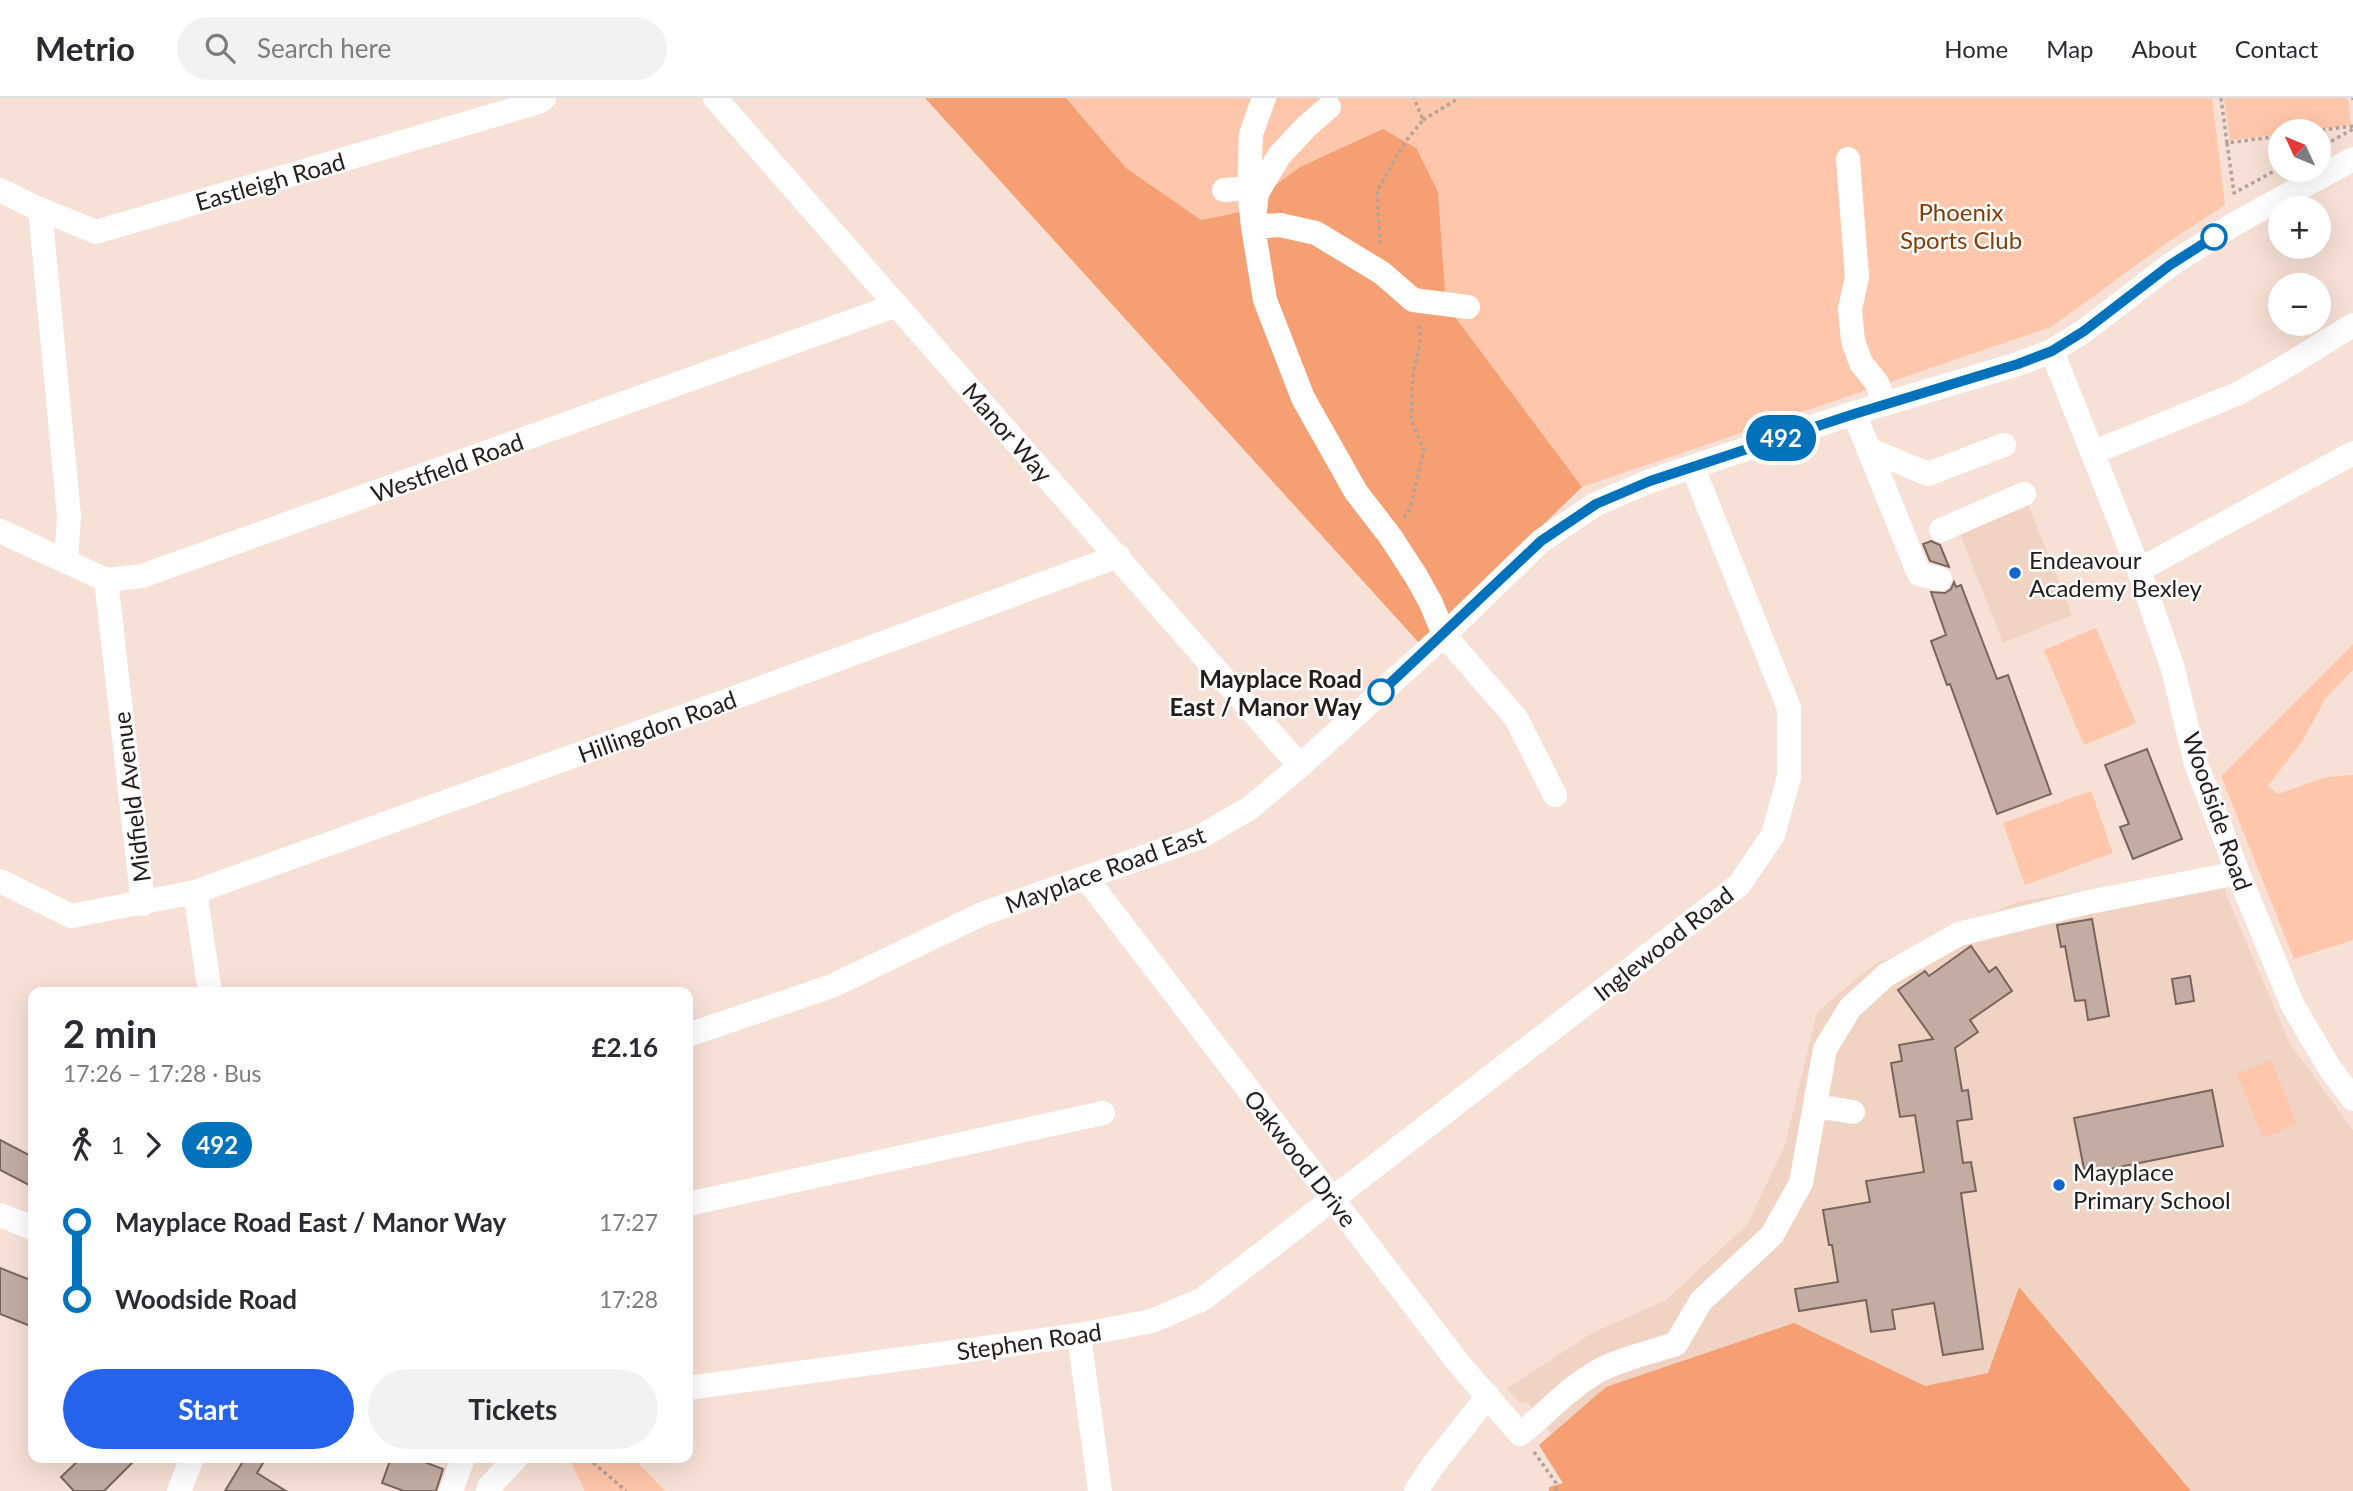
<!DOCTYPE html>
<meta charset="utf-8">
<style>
body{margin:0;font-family:Lato,sans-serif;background:#f2f2f3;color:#2b2b33;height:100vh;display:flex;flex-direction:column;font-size:26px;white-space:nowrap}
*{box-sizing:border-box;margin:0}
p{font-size:23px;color:#7c7c81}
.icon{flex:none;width:38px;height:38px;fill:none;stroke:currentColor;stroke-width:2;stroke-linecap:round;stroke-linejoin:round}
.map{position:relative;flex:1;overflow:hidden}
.panel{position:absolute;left:28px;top:889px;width:665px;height:476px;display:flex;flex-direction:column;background:#fff;border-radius:14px;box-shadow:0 7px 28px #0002}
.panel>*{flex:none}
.badge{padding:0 14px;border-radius:23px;font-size:24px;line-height:46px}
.needle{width:46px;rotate:314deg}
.fabs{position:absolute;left:2268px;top:21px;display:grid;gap:14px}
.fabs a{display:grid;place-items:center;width:63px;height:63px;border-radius:50%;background:#fff;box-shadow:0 7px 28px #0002;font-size:35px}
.map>.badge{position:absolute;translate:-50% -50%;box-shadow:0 0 0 4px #fff}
.legs{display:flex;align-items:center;gap:10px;height:77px;padding:0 35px;font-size:23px}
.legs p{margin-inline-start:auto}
.overview{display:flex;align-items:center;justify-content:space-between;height:119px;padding:0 35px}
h1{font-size:38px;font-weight:700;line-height:52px}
.cta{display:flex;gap:14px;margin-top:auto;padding:14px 35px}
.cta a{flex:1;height:80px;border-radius:42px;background:#2563eb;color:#fff;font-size:28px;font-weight:700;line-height:80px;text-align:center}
.cta a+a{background:#f2f2f3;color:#2b2b33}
ul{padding:0 35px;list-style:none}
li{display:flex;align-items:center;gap:24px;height:77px;font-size:26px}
li i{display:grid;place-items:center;width:10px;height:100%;margin:0 9px;background:currentColor}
li i::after{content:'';width:18px;height:18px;margin:-9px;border:5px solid;border-radius:50%;background:#fff}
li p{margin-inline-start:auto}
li:first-child i{background:linear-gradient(#0000 50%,currentColor 0)}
li:last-child i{background:linear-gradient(currentColor 50%,#0000 0)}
header{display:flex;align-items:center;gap:42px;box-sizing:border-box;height:98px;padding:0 35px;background:#fff;border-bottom:2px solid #e1e1e2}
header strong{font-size:33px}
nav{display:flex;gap:38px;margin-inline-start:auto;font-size:24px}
.search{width:490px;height:63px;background:#f2f2f3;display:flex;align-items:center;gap:18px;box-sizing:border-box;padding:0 24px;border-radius:38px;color:#7c7c81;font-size:26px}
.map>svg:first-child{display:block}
.built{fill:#f1d3c4}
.green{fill:#fec6aa}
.forest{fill:#f59f72}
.building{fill:#c3ada2;stroke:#79655b;stroke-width:2}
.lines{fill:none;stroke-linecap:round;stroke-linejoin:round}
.path{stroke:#b5a29a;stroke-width:3.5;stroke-dasharray:3.5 3.5;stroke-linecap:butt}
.minor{stroke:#fff;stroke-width:24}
.line-1-casing{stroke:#fff;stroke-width:16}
.line-1{stroke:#0072bc;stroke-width:10}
.stop-1-dot{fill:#fff;stroke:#0072bc;stroke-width:3.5}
.poi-dot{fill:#1565cf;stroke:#fff;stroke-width:2.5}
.labels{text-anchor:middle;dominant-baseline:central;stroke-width:5;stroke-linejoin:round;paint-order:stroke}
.street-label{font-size:24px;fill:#251d19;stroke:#fff}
.park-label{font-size:24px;fill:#873b03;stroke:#fff}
.poi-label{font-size:24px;fill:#251d19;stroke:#fff;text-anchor:start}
.stop-label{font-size:24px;font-weight:bold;fill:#251d19;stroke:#fff;text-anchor:end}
</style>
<header>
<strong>Metrio</strong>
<div class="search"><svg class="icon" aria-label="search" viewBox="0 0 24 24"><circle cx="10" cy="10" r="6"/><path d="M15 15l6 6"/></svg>Search here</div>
<nav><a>Home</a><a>Map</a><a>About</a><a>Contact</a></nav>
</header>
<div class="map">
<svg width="2353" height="1393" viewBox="0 0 2353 1393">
<rect width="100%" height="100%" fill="#f7e0d5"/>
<!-- built -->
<path class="built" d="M2028 406 2072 517 2003 545 1959 433Z
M2217 770 2230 806 2290 946 2353 1032V1393H1563V1386L1539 1347 1551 1336 1527 1304 1520 1305 1507 1291 1592 1235 1666 1202 1747 1127 1785 1047 1817 914 1873 867 2017 804Z"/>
<!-- green -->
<path class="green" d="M1066 0H2212L2225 107 2168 144 2051 229 1582 389 1446 207 1438 94 1240 114 1201 122 1126 70Z
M2224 0H2348L2351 27 2302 33H2280V36L2230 42Z
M2096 530 2136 625 2084 647 2044 552Z
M2353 546V572L2325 601 2303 642 2268 688 2278 696 2327 679 2353 677V842L2294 861 2221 678Z
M2091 693 2113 755 2025 787 2003 725Z
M2271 962 2297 1026 2263 1040 2237 976Z
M569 1360H633L665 1393H585Z"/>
<!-- forest -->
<path class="forest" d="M925 0H1066L1126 70 1201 122 1240 114 1300 69 1383 31 1416 50 1438 94 1446 207 1582 389 1420 546Z
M2019 1189 2191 1393H1549V1389L1563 1385 1539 1347 1606 1289 1794 1225 1925 1288 1988 1275Z"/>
<!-- building -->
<path class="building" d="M1931 443 1940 447 1949 469 1930 463 1923 446Z
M1954 484 1956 489 1961 487 1997 581 2008 577 2051 696 1997 716 1950 586 1947 587 1931 543 1946 537 1931 494 1945 495 1951 491Z
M2147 651 2182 741 2133 761 2120 729 2129 726 2105 667Z
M2092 821 2109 918 2088 922 2085 902 2075 903 2065 848 2061 849 2057 827Z
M1971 848 1989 874 1996 869 2012 893 1970 922 1978 934 1955 950 1962 993 1968 992 1972 1021 1957 1023 1963 1065 1971 1064 1976 1093 1961 1095 1983 1251 1943 1257 1934 1205 1892 1212 1895 1231 1871 1234 1866 1202 1799 1213 1795 1191 1838 1184 1832 1147H1829L1823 1112 1870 1104 1866 1083 1924 1074 1915 1017 1900 1019 1891 965 1902 963 1899 947 1933 941 1898 892 1925 873 1929 878Z
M2190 878 2194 903 2176 906 2172 881Z
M2212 992 2223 1048 2085 1076 2074 1020Z
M0 1042 33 1059V1089L0 1072Z
M0 1170 33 1183V1229L0 1216Z
M81 1360H137L104 1393H74L61 1379Z
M245 1360H266L257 1375 286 1393H225Z
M391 1360H414L443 1371 436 1393H404L382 1385Z"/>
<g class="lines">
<!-- path -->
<path class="path" d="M2221 0 2227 45 2280 38
M2353 0V2
M1423 22 1459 0
M2315 33 2353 28
M2227 45 2234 95 2280 70
M2319 50 2353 31
M1380 146 1377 93 1405 44 1423 22 1414 0
M1404 420 1410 410 1424 352 1411 322 1413 275 1421 241 1418 225
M1534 1354 1556 1385V1393
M588 1360 626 1393"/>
<!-- minor -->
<path class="minor" d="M715 0 1300 668
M1264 0 1251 36 1249 90 1253 129 1265 202 1303 300 1356 394 1390 438 1416 478 1431 505 1444 537 1516 620 1555 697
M1329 9 1306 29 1279 58 1257 95 1253 129 1280 127 1316 135 1382 175 1413 202 1468 209
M1848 61 1857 179 1850 211 1853 243 1861 265 1877 285 1885 306
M0 92 30 107 96 134 539 4 544 0
M1224 92 1249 90
M40 111 69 418 66 464
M2052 253 2139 472 2173 571 2196 666 2238 775 2292 906 2329 969 2353 1001
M1854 315 1919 476 1940 481
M1868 351 1928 376 2004 347
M2094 354 2237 296 2280 272 2353 227
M1941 432 2024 396
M0 433 106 482 142 478 897 207
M2139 472 2353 355
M106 482 143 806
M1086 780 1460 1267 1520 1336C1546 1316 1566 1292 1595 1275 1614 1263 1654 1253 1676 1246L1701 1203 1772 1137 1801 1085 1825 951 1850 910 1886 877 1959 836 2084 805 2238 775
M0 783 71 818 195 794 682 619 1118 458
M195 794 210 894
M688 937 832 888 982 816 1198 740 1250 710 1300 668 1444 537 1541 443 1596 406 1650 383 1854 315 2018 266 2052 253 2084 233 2170 167 2236 125 2353 61
M1815 1008 1853 1014
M688 1106 1103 1015
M0 1117 33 1130
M1079 1237 1100 1393
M688 1290 1079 1237 1152 1223 1203 1201 1739 787 1773 737 1789 679V610L1693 370
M179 1393 192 1360
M451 1393 463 1360
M488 1393 489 1389 516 1360
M1416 1393 1434 1366 1488 1298"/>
</g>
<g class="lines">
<defs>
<path id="line-1" d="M1381 594 1541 443 1596 406 1650 383 1854 316 2018 266 2052 253 2084 233 2170 167 2214 139"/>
</defs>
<!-- line-1 casing -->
<use href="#line-1" class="line-1-casing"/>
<!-- line-1 -->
<use href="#line-1" class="line-1"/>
</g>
<!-- markers -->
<g class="stop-1-dot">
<circle cx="2214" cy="139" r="12"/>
<circle cx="1381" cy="594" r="12"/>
</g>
<g class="poi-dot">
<circle cx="2015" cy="475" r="7"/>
<circle cx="2059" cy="1087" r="7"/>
</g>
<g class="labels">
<!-- street labels -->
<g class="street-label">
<text transform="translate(270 83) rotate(-16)">Eastleigh Road</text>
<text transform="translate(1008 334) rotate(49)">Manor Way</text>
<text transform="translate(447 369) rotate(-20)">Westfield Road</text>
<text transform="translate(657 628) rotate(-20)">Hillingdon Road</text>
<text transform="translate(131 699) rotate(-97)">Midfield Avenue</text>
<text transform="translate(2218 713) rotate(71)">Woodside Road</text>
<text transform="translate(1105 771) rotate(-20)">Mayplace Road East</text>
<text transform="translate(1663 845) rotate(-38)">Inglewood Road</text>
<text transform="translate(1301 1060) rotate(52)">Oakwood Drive</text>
<text transform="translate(1029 1243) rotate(-8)">Stephen Road</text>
</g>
<!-- park labels -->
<g class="park-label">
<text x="1961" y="113">Phoenix<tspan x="1961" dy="28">Sports Club</tspan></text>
</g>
<!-- poi labels -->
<g class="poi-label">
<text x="2029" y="461">Endeavour<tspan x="2029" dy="28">Academy Bexley</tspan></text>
<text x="2073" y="1073">Mayplace<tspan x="2073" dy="28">Primary School</tspan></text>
</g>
<!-- stop labels -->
<g class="stop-label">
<text x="1362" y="580">Mayplace Road<tspan x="1362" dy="28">East / Manor Way</tspan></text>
</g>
</g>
</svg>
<div class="fabs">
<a><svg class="needle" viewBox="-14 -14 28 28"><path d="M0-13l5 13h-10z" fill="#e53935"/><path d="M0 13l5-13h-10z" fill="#7c7c81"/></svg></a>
<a>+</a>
<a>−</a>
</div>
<b class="badge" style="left:1781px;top:340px;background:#0072bc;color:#fff">492</b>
<section class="panel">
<div class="overview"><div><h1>2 min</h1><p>17:26 – 17:28 · Bus</p></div><b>£2.16</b></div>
<div class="legs"><svg class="icon" aria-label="walk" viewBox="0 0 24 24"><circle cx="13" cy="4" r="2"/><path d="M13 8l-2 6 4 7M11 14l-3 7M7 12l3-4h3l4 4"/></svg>1<svg class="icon" aria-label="forward" viewBox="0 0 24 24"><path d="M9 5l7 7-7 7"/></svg><b class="badge" style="background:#0072bc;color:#fff">492</b></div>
<ul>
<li><i style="color:#0072bc"></i><b>Mayplace Road East / Manor Way</b><p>17:27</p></li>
<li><i style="color:#0072bc"></i><b>Woodside Road</b><p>17:28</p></li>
</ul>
<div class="cta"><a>Start</a><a>Tickets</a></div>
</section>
</div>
